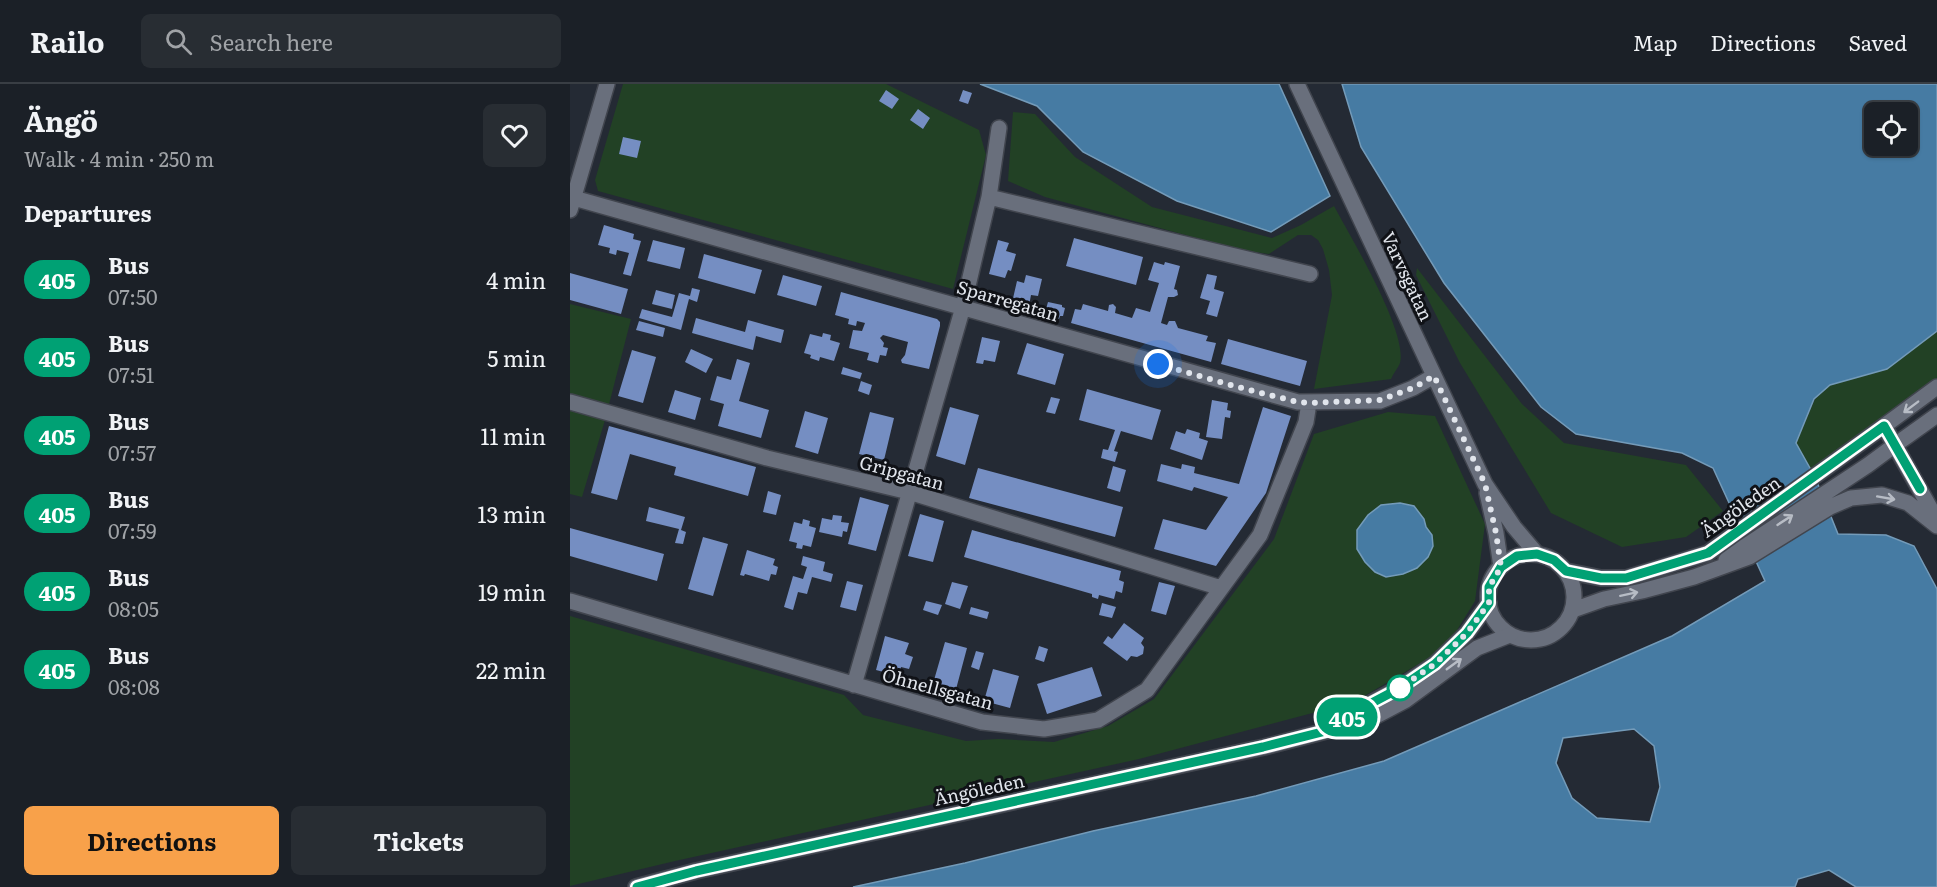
<!DOCTYPE html>
<meta charset="utf-8">
<style>
body{margin:0;font-family:Literata,serif;background:#282d33;color:#f1f3f6;height:100vh;display:flex;flex-direction:column;font-size:22px;white-space:nowrap}
*{box-sizing:border-box;margin:0}
p{font-size:20px;color:#a0a3a7}
.icon{flex:none;width:33px;height:33px;fill:none;stroke:currentColor;stroke-width:2;stroke-linecap:round;stroke-linejoin:round}
.map{position:relative;flex:1;overflow:hidden}
.sheet{display:flex;flex-direction:column;background:#1b2027;width:570px}
.sheet>*{flex:none}
.badge{padding:0 12px;border-radius:20px;font-size:21px;line-height:39px}
.tools{position:absolute;left:1294px;top:18px;display:grid;gap:12px}
.tools a{display:grid;place-items:center;width:54px;height:54px;border-radius:9px;background:#1b2027;box-shadow:0 2px 4px #0004,0 0 0 2px #393e44;font-size:30px}
.you{position:absolute;width:30px;height:30px;margin:-15px;border:4px solid #fff;border-radius:50%;background:#1a73e8;box-shadow:0 0 0 9px #1a73e833}
.map>.badge{position:absolute;translate:-50% -50%;box-shadow:0 0 0 3px #fff}
h2{padding:0 24px;font-size:22px;line-height:54px}
.round{display:grid;place-items:center;flex:none;width:63px;height:63px;border-radius:9px;background:#282d33}
.headline{display:flex;align-items:center;justify-content:space-between;height:102px;padding:0 24px}
h1{font-size:28px;font-weight:700;line-height:45px}
.button{display:flex;gap:12px;margin-top:auto;padding:12px 24px}
.button a{flex:1;height:69px;border-radius:9px;background:#f8a14a;color:#111;font-size:24px;font-weight:700;line-height:69px;text-align:center}
.button a+a{background:#282d33;color:#f1f3f6}
ul{padding:0;list-style:none}
li{display:flex;align-items:center;gap:18px;height:78px;padding:0 24px}
li div{flex:1}
li b{display:block;font-size:22px}
li em{font-style:normal}
li .badge{min-width:66px;font-weight:700;text-align:center}
header{display:flex;align-items:center;gap:36px;box-sizing:border-box;height:84px;padding:0 30px;background:#1b2027;border-bottom:2px solid #393e44}
header strong{font-size:28px}
nav{display:flex;gap:33px;margin-inline-start:auto;font-size:21px}
.search{width:420px;height:54px;background:#282d33;display:flex;align-items:center;gap:15px;box-sizing:border-box;padding:0 21px;border-radius:9px;color:#a0a3a7;font-size:22px}
main{display:flex;flex:1;min-height:0}
.map>svg:first-child{display:block}
.green{fill:#224125}
.water{fill:#467ba3;stroke:#749bb9;stroke-width:1.5;fill-rule:evenodd}
.building{fill:#758ec2}
.lines{fill:none;stroke-linecap:round;stroke-linejoin:round}
.minor-casing{stroke:#41454e;stroke-width:18}
.tertiary-casing{stroke:#41454e;stroke-width:18}
.secondary-casing{stroke:#41454e;stroke-width:18}
.minor{stroke:#696f7c;stroke-width:15}
.tertiary{stroke:#696f7c;stroke-width:15}
.secondary{stroke:#696f7c;stroke-width:15}
.oneway{stroke:#b7bcc5}
.line-casing{stroke:#fff;stroke-width:14}
.line{stroke:#00a174;stroke-width:9}
.walk{stroke:#e1e5ec;stroke-width:6;stroke-dasharray:0 10.8}
.stop-dot{fill:#fff;stroke:#00a174;stroke-width:3}
.labels{text-anchor:middle;dominant-baseline:central;stroke-width:6;stroke-linejoin:round;paint-order:stroke}
.street-label{font-size:18px;fill:#e1e5ec;stroke:#101217}
</style>
<header>
<strong>Railo</strong>
<div class="search"><svg class="icon" aria-label="search" viewBox="0 0 24 24"><circle cx="10" cy="10" r="6"/><path d="M15 15l6 6"/></svg>Search here</div>
<nav><a>Map</a><a>Directions</a><a>Saved</a></nav>
</header>
<main>
<section class="sheet">
<div class="headline"><div><h1>Ängö</h1><p>Walk · 4 min · 250 m</p></div><a class="round"><svg class="icon" aria-label="heart" viewBox="0 0 24 24"><path d="M12 20l-8-8c-3-5 5-10 8-4 3-6 11-1 8 4z"/></svg></a></div>
<h2>Departures</h2>
<ul>
<li><span class="badge" style="background:#00a174;color:#fff">405</span><div><b>Bus</b><p>07:50</p></div><em>4 min</em></li>
<li><span class="badge" style="background:#00a174;color:#fff">405</span><div><b>Bus</b><p>07:51</p></div><em>5 min</em></li>
<li><span class="badge" style="background:#00a174;color:#fff">405</span><div><b>Bus</b><p>07:57</p></div><em>11 min</em></li>
<li><span class="badge" style="background:#00a174;color:#fff">405</span><div><b>Bus</b><p>07:59</p></div><em>13 min</em></li>
<li><span class="badge" style="background:#00a174;color:#fff">405</span><div><b>Bus</b><p>08:05</p></div><em>19 min</em></li>
<li><span class="badge" style="background:#00a174;color:#fff">405</span><div><b>Bus</b><p>08:08</p></div><em>22 min</em></li>
</ul>
<div class="button"><a>Directions</a><a>Tickets</a></div>
</section>
<div class="map">
<svg width="1367" height="803" viewBox="0 0 1367 803">
<rect width="100%" height="100%" fill="#242a34"/>
<!-- green -->
<path class="green" d="M53 0H316L409 46 416 71 383 205 28 107 25 96Z
M443 28 465 30 505 73 582 123 702 154 731 141 764 122C780 152 838 248 830 279 828 284 823 290 821 295L744 305 762 211 759 186 753 165 748 156 741 151H728L699 170 671 166 475 113 438 97Z
M847 184 952 320 994 359 1116 381 1153 427 1116 453 1052 463 981 429 890 279 846 191Z
M0 220 61 235 35 336 12 413 0 410Z
M1367 247V303L1242 396 1226 359 1245 315 1260 301 1317 285Z
M818 328 865 332 915 440 905 517 876 564 784 618 569 675 105 777 0 802V532L274 611 293 631 396 657 428 655 484 658 538 642 584 615 704 455 744 350Z"/>
<!-- water -->
<path class="water" d="M410 0H709L760 112 701 148 607 117 513 68 467 22Z
M772 0H1367V247L1317 285 1260 301 1244 315 1226 359 1245 393 1268 450 1316 451 1344 462 1367 505V803H1286L1259 786 1228 795 1225 803H283L395 779 523 747 686 712 814 677 1102 552 1195 497 1143 384 1112 369 1006 350 971 323 874 199 791 63ZM1305 28H1338V62H1305ZM1064 645 1084 662 1090 703 1080 738 1027 734 1002 714 986 679 993 654Z
M830 419 844 422 854 435 856 443 862 451 863 462 858 473 847 484 833 490 816 493 805 488 795 478 787 465V446L798 431 811 421Z"/>
<!-- building -->
<path class="building" d="M316 6 329 15 322 25 309 17Z
M393 6 402 9 398 20 389 17Z
M348 25 360 34 353 45 340 36Z
M53 53 71 57 67 74 49 70Z
M34 141 64 150 63 155 71 157 61 192 53 190 59 169 47 166 46 171 39 169 40 164 28 161Z
M504 154 573 173 566 201 496 182Z
M83 156 115 164 110 185 77 177Z
M428 156 439 159 436 167 446 170 441 187 438 186 435 194 419 190Z
M134 170 192 186 185 210 128 194Z
M584 178 594 181 595 178 610 182 604 205 607 206 608 211 604 213H598L591 239 597 241 599 237H605L608 244 638 252 636 257 646 259 641 278 501 239 505 225 511 226 513 220 538 227 539 221 543 220 546 223 545 229 562 234 566 224 580 228 589 199 578 196Z
M0 189 58 205 51 230 0 216Z
M637 190 647 192 644 205 654 208 647 233 636 230 640 217 630 214Z
M213 191 252 202 246 222 207 211Z
M456 191 472 195 468 212 461 211 458 227 441 223 447 197 454 199Z
M122 204 130 206 127 218 119 215 111 246 69 234 72 225 102 233 109 209 120 212Z
M86 206 105 211 102 225 82 220Z
M271 208 367 235 370 238V242L359 285 332 279 331 276 335 271 338 258 313 251 310 254 314 259 313 263 318 264 316 272 310 271 308 279 297 276 299 269 279 264 283 246 292 247 295 239 287 237 286 242 278 240 279 235 265 231Z
M478 218 492 221V223L495 224 493 232H490L489 235 474 232Z
M126 234 175 248 178 236 214 246 211 259 186 252 183 266 122 249Z
M69 237 95 244 93 253 66 246Z
M253 249 261 251 260 256 270 259 264 277 250 273 249 277 240 274 241 271 234 269 240 250 252 253Z
M412 253 430 257 425 278 414 276 413 280 406 279Z
M658 255 737 277 730 302 651 280Z
M457 259 494 270 485 301 447 290Z
M121 265 143 275 136 289 115 278Z
M62 266 86 273 73 319 48 312Z
M167 275 180 279 169 317 199 326 191 354 148 342 154 320 140 316 147 292 161 296Z
M273 283 292 289 290 295 271 290Z
M291 297 302 301 299 311 288 307Z
M517 305 591 326 582 356 551 347 544 367 548 368 545 378 531 374 533 365 538 366 545 346 509 336Z
M105 306 131 314 125 336 98 328Z
M481 313 490 315 485 330 476 328Z
M642 316 658 319 657 326 661 327 660 334 655 333 652 355 636 353Z
M380 323 409 331 395 381 366 372Z
M693 323 721 332 696 409 646 482 584 465 593 435 636 446 658 413 624 403 622 407 587 397 591 380 611 385 612 380 625 383 624 389 669 400Z
M235 327 258 334 248 370 225 363Z
M300 328 324 334 314 376 289 370Z
M39 342 186 383 178 412 104 391 106 383 60 370 47 416 21 409Z
M617 345 630 349 629 354 638 357 632 376 600 365 606 347 615 350Z
M543 382 556 386 550 408 537 404Z
M408 384 553 423 545 453 399 414Z
M198 407 211 411 206 431 193 428Z
M290 413 319 421 306 467 278 460Z
M79 423 115 433 111 446 116 448 113 460 105 459 109 445 76 437Z
M350 430 374 437 363 478 338 472Z
M263 431 272 432 271 438 279 439 277 448 273 447 272 453 249 448 252 434 262 436Z
M233 435 240 437 239 442 246 444 241 463 233 461 232 465 226 464 227 459 219 457 224 438 232 440Z
M0 444 94 470 87 497 0 472Z
M402 446 551 487 549 496 554 498 552 509 546 507 544 515 529 511 528 515 522 513V510L394 473Z
M133 453 158 460 143 512 118 505Z
M177 466 205 475 203 481 208 483 206 491 201 490 199 497 175 490 174 492 170 491Z
M233 472 255 478 253 487 263 490 261 498 242 493 237 510 228 508 223 526 214 523 223 492 233 495 237 483 231 481Z
M277 497 293 501 286 527 270 523Z
M382 498 398 502 390 525 375 520Z
M589 498 605 502 596 531 581 527Z
M356 517 372 521 368 531 353 526Z
M532 519 546 523 542 534 529 531Z
M401 523 419 528 417 535 399 530Z
M554 539 574 554 571 559 574 563 573 570 567 573 561 572 557 577 533 559 538 552 542 555Z
M315 552 339 559 335 570 343 573 339 585 331 583 329 592 306 586Z
M375 558 397 564 385 609 362 603Z
M469 562 478 565 474 578 465 575Z
M406 567 414 569 409 586 401 583Z
M522 583 532 612 477 630 467 600Z
M423 585 449 592 440 624 414 617Z"/>
<g class="lines">
<defs>
<path id="minor" d="M727 0 915 400 944 443 967 470
M0 113 728 318 810 317 843 304 864 292
M419 113 740 190
M0 126 37 0
M0 318 197 374 339 408 651 504
M1314 342 1367 303
M1325 361 1367 331
M917 409 926 449 931 483
M0 517 412 638 474 645 528 636 577 606 690 451 736 338 739 319
M284 601 393 223 419 113 429 44"/>
<path id="tertiary" d="M918 513a43 43 0 1 1 86 0a43 43 0 1 1-86 0Z
M1156 476 1174 463 1298 381 1325 361
M996 487 1031 494H1056L1138 469 1314 342 1367 436
M1003 526 1034 515 1072 507 1124 493 1179 473 1260 423 1281 414 1312 411 1338 419 1367 442"/>
<path id="secondary" d="M760 646 779 631 829 604 865 580 897 549 919 519
M66 803 126 787 694 663 760 646 785 643 836 616 907 564 940 551"/>
</defs>
<!-- minor casing -->
<use href="#minor" class="minor-casing"/>
<!-- tertiary casing -->
<use href="#tertiary" class="tertiary-casing"/>
<!-- secondary casing -->
<use href="#secondary" class="secondary-casing"/>
<!-- minor -->
<use href="#minor" class="minor"/>
<!-- tertiary -->
<use href="#tertiary" class="tertiary"/>
<!-- secondary -->
<use href="#secondary" class="secondary"/>
</g>
<!-- one-way arrows -->
<defs><path id="oneway-shaft" d="M-6 0H5M1.5-3L5.5 0L1.5 3" fill="none" stroke-width="1.6" stroke-linecap="round" stroke-linejoin="round" transform="scale(1.5)"/></defs>
<g class="oneway">
<use href="#oneway-shaft" transform="translate(1341 323) rotate(143)"/>
<use href="#oneway-shaft" transform="translate(1316 414) rotate(10)"/>
<use href="#oneway-shaft" transform="translate(1215 436) rotate(-33)"/>
<use href="#oneway-shaft" transform="translate(1059 510) rotate(-12)"/>
<use href="#oneway-shaft" transform="translate(884 580) rotate(-36)"/>
</g>
<g class="lines">
<defs>
<path id="line" d="M67 803 126 787 693 663 760 646 779 631 830 604 865 580 897 549 919 519V503L931 483 947 472 967 470 984 476 996 487 1031 494H1056L1138 469 1314 342 1350 405"/>
</defs>
<!-- line casing -->
<use href="#line" class="line-casing"/>
<!-- line -->
<use href="#line" class="line"/>
<!-- walk -->
<path class="walk" d="M588 280 675 305 728 318 739 319 810 316 843 304 864 292 915 400 926 449 931 483 919 503V519L897 549 865 580 830 604"/>
</g>
<!-- markers -->
<circle class="stop-dot" cx="830" cy="604" r="12"/>
<g class="labels">
<!-- street labels -->
<g class="street-label">
<text transform="translate(838 192) rotate(65)">Varvsgatan</text>
<text transform="translate(438 216) rotate(16)">Sparregatan</text>
<text transform="translate(332 388) rotate(15)">Gripgatan</text>
<text transform="translate(1170 422) rotate(-35)">Ängöleden</text>
<text transform="translate(368 604) rotate(15)">Öhnellsgatan</text>
<text transform="translate(409 705) rotate(-12)">Ängöleden</text>
</g>
</g>
</svg>
<div class="tools">
<a><svg class="icon" aria-label="locate" viewBox="0 0 24 24"><circle cx="12" cy="12" r="6"/><path d="M12 2v4M12 18v4M2 12h4M18 12h4"/></svg></a>
</div>
<div class="you" style="left:588px;top:280px"></div>
<b class="badge" style="left:777px;top:633px;background:#00a174;color:#fff">405</b>
</div>
</main>
